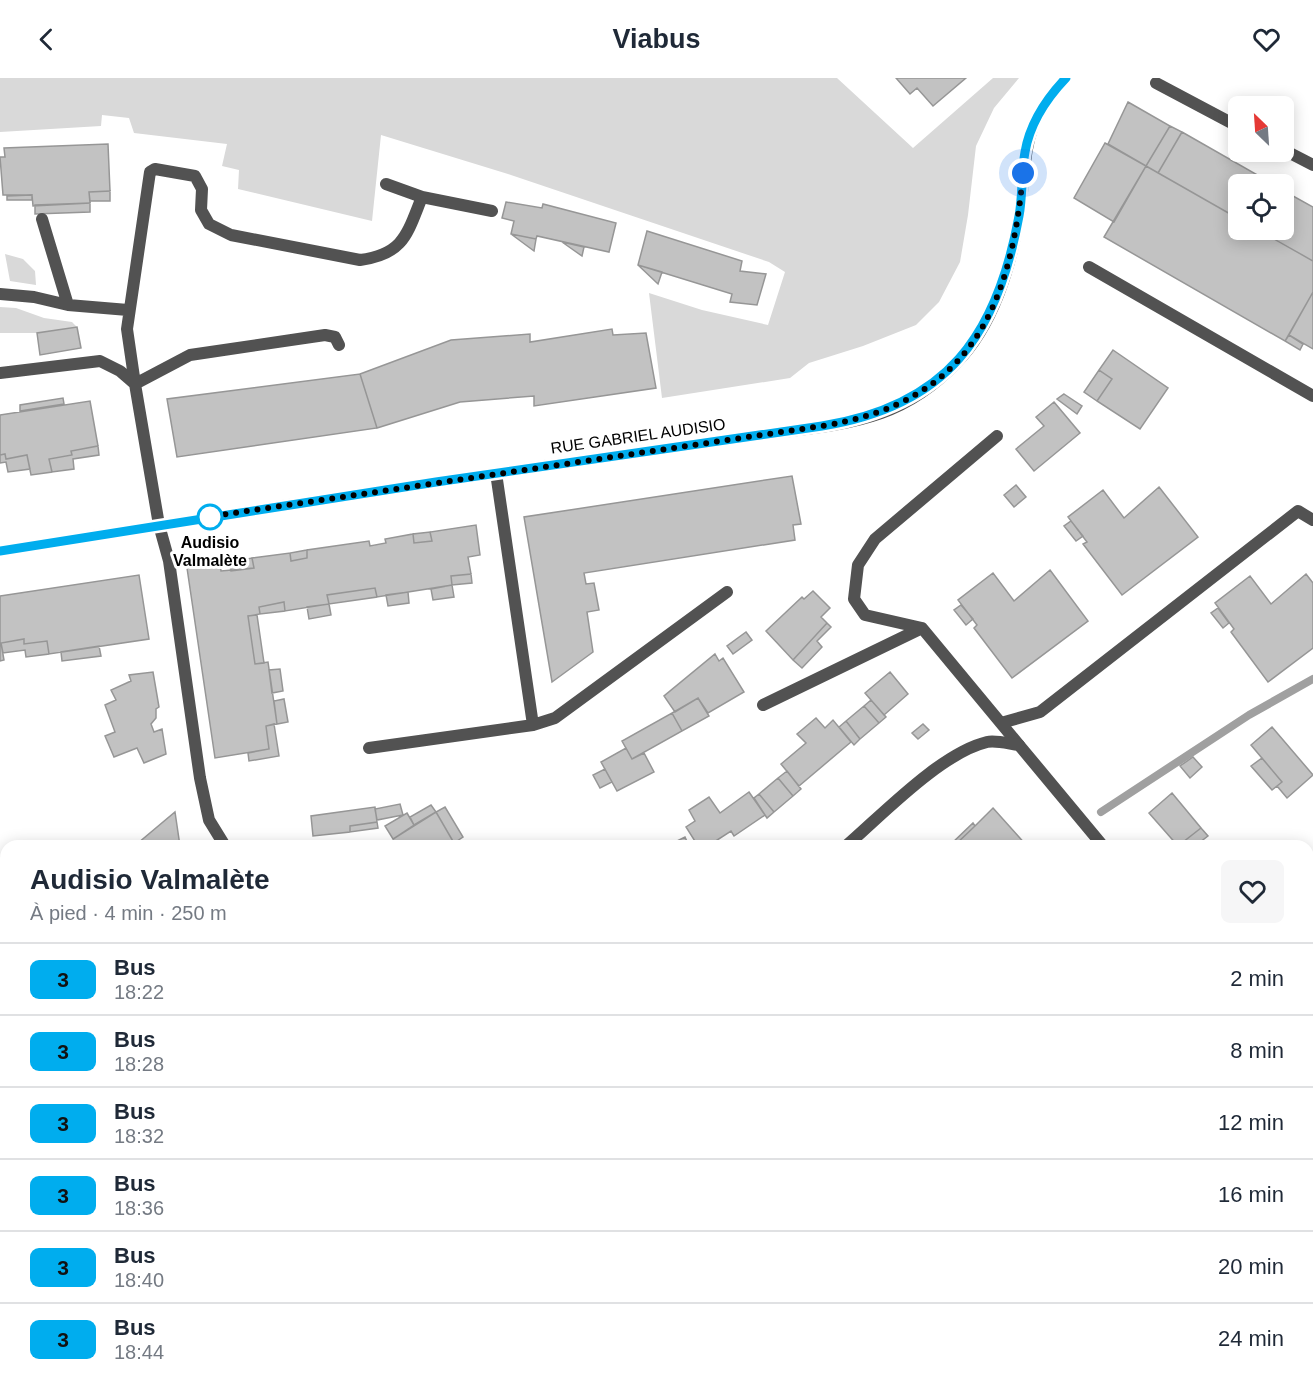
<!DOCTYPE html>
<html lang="fr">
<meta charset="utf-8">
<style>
body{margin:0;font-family:Helvetica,sans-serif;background:#f6f6f7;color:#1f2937;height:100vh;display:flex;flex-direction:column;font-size:22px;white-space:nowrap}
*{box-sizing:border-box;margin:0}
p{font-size:20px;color:#747a83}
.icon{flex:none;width:33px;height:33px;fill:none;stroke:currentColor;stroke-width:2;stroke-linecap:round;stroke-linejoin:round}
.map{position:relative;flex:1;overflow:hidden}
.sheet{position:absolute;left:0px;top:762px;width:1314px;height:546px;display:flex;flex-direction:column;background:#fff;border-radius:18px 18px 0 0;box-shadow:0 3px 15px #0003}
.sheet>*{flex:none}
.badge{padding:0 12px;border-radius:9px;font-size:21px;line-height:39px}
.needle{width:39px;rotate:335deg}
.buttons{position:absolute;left:1228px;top:18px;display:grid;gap:12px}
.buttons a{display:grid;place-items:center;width:66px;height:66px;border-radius:9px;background:#fff;box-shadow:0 3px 15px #0003;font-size:30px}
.you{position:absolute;width:30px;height:30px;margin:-15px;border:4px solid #fff;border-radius:50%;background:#1a73e8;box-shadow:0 0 0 9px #1a73e833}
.map>.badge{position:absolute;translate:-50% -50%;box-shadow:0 0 0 3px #fff}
.round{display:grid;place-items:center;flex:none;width:63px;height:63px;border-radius:9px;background:#f6f6f7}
.head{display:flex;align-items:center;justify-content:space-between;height:102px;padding:0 30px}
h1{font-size:28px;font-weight:600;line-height:45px}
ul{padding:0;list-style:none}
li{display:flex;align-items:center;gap:18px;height:72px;padding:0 30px;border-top:2px solid #e0e1e3}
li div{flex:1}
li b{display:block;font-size:22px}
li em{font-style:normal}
li .badge{min-width:66px;font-weight:700;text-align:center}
header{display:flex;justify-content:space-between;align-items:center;height:78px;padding:0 30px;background:#fff;font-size:27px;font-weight:600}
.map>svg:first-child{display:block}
.green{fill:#d9d9d9}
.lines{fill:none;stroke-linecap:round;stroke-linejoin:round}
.stream{stroke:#a0a0a0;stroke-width:8}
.building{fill:#c2c2c2;stroke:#969696;stroke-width:1.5}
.lane{stroke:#525252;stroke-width:12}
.street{stroke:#525252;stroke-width:12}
.line-casing{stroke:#fff;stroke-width:14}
.line{stroke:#00adee;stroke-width:9}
.walk{stroke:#000;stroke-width:6;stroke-dasharray:0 10.8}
.stop-dot{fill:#fff;stroke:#00adee;stroke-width:3}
.labels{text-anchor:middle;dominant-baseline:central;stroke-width:6;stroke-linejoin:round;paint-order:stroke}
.street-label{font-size:16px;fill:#000;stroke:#fff}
.stop-label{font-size:16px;font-weight:bold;fill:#000;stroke:#fff}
</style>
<header><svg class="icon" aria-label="back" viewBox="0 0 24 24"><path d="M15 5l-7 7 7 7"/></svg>Viabus<svg class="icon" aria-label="heart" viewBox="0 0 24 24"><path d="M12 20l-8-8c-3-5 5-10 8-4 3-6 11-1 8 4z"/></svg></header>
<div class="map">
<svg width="1313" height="1308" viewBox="0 0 1313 1308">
<rect width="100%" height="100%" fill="#fff"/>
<!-- green -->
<path class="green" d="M0 0H837L913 70 993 0H1019L994 30 976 68 968 137 960 184 939 224 916 247 863 268 809 285 790 300 662 320 649 215 702 232 768 247 785 194 769 184 508 96 381 57 372 143 238 111 239 92 222 88 227 66 134 55 129 40 102 37 101 48 0 54Z
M5 176 23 181 35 193 36 207 10 203Z
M0 229 16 230 44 240 72 244 77 249 37 255H0Z
M358 1302H799L803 1308H348Z
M814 1302H1067L1069 1308H806Z"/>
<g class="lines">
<!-- stream -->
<path class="stream" d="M1101 734 1249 637 1313 601
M0 1250 6 1259
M33 1302 37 1308
M415 1308 425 1302"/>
</g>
<!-- building -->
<path class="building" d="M896 0H966L933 28 917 10 910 16Z
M1128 24 1170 48 1146 88 1108 66Z
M1170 48 1182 54 1158 95 1146 88Z
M1182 54 1273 106H1239V141L1158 95Z
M1105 65 1146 88 1114 144 1074 120Z
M108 66 110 113 89 114 90 125 33 128 32 117H3L0 79H5L4 70Z
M1146 88 1239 141V152H1258L1313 183V214L1285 263 1104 159Z
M110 113V123H90L89 114Z
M1284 113 1313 129V183L1258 152H1284Z
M32 117V122H7V118Z
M506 124 542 130 543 126 616 145 609 174 537 158 536 161 511 156 514 143 502 140Z
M90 125V134L35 136V127Z
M647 153 742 183 740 193 766 196 757 227 730 224 732 216 638 187Z
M511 156 536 161 534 173Z
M562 164 584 169 582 178Z
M638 187 662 194 658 206Z
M1313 214V271L1289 257Z
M77 249 81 270 40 277 37 255Z
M612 251 613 257 646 255 656 310 534 328V318L460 324 377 350 360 296 451 262 530 256V264Z
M1289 257 1303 266 1300 272 1285 263Z
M1113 272 1168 310 1140 351 1097 323 1112 301 1099 292Z
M1099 292 1112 301 1097 323 1084 314Z
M360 296 377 350 177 379 167 321Z
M1064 316 1082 328 1077 336 1057 321Z
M63 320 64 326 20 333V327Z
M90 323 98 368 71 373 72 377 49 381 52 394 31 397 27 377 6 381 5 376 0 377V337Z
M1054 324 1080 355 1034 393 1016 371 1044 348 1036 339Z
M98 368 99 377 73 381 74 391 52 394 49 381 72 377 71 373Z
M5 376 6 381 27 377 30 391 8 394 6 384 0 385V377Z
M792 398 801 446 793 447 795 462 584 495 586 506 594 505 599 532 587 534 593 574 552 604 524 439Z
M1016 407 1026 419 1014 429 1004 417Z
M1159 409 1198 459 1122 517 1083 466 1087 464 1068 439 1103 412 1124 440Z
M1071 443 1083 458 1076 463 1064 448Z
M476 447 480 477 468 479 471 496 451 498 452 507 377 519 375 510 327 517 329 526 285 533 284 524 259 529 260 536 248 538 255 586 268 584 277 646 266 648 269 671 215 680 187 490 220 485 221 493 254 490 252 480 290 475 291 483 307 480V472L369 463 370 468 386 465 385 461 413 456 414 465 432 463 430 454Z
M430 454 432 463 414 465 413 456Z
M307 472V480L291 483 290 475Z
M252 480 254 490 231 493 229 484Z
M1050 492 1088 543 1012 600 974 550 977 547 958 522 993 495 1014 523Z
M471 496 472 505 452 507 451 498Z
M1306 496 1313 505V570L1268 604 1231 554 1234 551 1215 525 1250 498 1271 526Z
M139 497 149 561 49 576 47 563 24 566V561L1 565 4 582 0 583V518Z
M452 507 454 519 433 522 431 511Z
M375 510 377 519 329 526 327 517Z
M813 513 830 530 821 539 827 545 793 582 766 553 802 519 804 521Z
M408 514 409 525 388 528 386 517Z
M284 524 285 533 260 536 259 529Z
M329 526 331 537 309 541 307 529Z
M961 527 973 541 966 547 954 532Z
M1218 530 1229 545 1223 550 1211 535Z
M257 537 264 585 255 586 248 538Z
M827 545 831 549 817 563 822 569 802 590 793 582Z
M746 554 752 562 733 576 727 568Z
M24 561V566L47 563 49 576 26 579 25 572 3 575 1 565Z
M99 568 101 578 62 583 61 574Z
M715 576 719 583 723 580 744 614 708 635 698 620 675 634 664 618Z
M280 591 283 613 272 615 269 592Z
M153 594 159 629 156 631V640L151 646 154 654 162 651 166 676 144 685 137 670 114 679 105 658 115 654 105 627 116 622 111 612 131 603 129 597Z
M890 594 908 616 884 637 865 615Z
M698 620 709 638 682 653 672 635Z
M284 621 288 644 277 646 274 623Z
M871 622 886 639 879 645 864 628Z
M864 628 879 645 860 661 846 643Z
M672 635 682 653 632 681 622 663Z
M816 640 825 650 833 642 851 664 799 708 781 686 806 665 797 656Z
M846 643 860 661 854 667 839 649Z
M274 646 279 678 249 683 248 675 269 671 266 648Z
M923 646 929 652 918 661 912 655Z
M1272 649 1313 697 1287 720 1277 708 1282 704 1251 667Z
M626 670 632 681 644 675 654 694 617 713 601 684Z
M1193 679 1202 689 1190 700 1180 688Z
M1262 680 1282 704 1272 712 1251 688Z
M605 691 612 704 600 710 593 697Z
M787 693 801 711 793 718 778 700Z
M778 700 793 718 774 734 759 716Z
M749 714 765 737 734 758 731 753 708 768H698L686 749 695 743 689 732 709 719 720 735Z
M1172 715 1201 750 1178 768 1149 735Z
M759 716 774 734 767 740 754 720Z
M400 726 403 737 377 742 375 731Z
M431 727 436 734 414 747 410 739Z
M375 729 377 744 350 748V754L313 758 311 738Z
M445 729 463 759 454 765 436 734Z
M993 730 1027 768H954L975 748Z
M175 734 180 768H135L138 765Z
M436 734 454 765 449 768H397L393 761Z
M407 735 414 747 393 761 385 748Z
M377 744 378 750 350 754V748Z
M973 745 975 748 954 768H949Z
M1201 750 1208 758 1195 768H1178Z
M685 759 689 768H667Z
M1313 804V848L1308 852V808Z
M0 860 6 868V878L0 883Z
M6 878V952L0 945V883Z
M1308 917 1313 923V956L1308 960Z"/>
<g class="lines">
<!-- lane -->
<path class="lane" d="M1156 5 1239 49
M1284 72 1313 87
M386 106 422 119 492 133
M42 141 68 227 128 232
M1089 189 1313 318
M0 216 34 219 68 227
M339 267 335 259 325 257 190 277 135 306 127 251 150 94 155 91 195 98 202 111 201 132 209 146 231 157 360 182C404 176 407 156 422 119
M0 295 100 283 120 293 135 306 159 447
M997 358 875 461 858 487 854 521 865 537 922 550 1019 667
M496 395 533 647
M763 627 922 550
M1001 645 1040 634 1298 433 1313 442
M369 670 533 647 555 640 727 514"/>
<!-- street -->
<path class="street" d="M159 447 169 483 200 700 209 742 225 768
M0 473C193 442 386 411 579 383 641 374 704 365 766 356 804 351 844 348 881 335 909 325 935 307 956 285 993 248 1011 188 1019 137 1029 76 1018 50 1066 0
M846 768C883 736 941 675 987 664 996 662 1010 666 1019 667L1103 768
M1308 1012 1313 1018
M0 1058 6 1068
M143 1302 147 1308"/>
</g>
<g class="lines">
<defs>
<path id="line" d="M0 473 436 404 822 348C947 328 997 258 1019 138 1023 117 1021 95 1025 74 1030 45 1046 21 1066 0"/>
</defs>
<!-- line casing -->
<use href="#line" class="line-casing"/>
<!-- line -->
<use href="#line" class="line"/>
<!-- walk -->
<path class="walk" d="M210 439H207L822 348C968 325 1011 232 1023 95"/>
</g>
<!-- markers -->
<circle class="stop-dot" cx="210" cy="439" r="12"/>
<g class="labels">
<!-- street labels -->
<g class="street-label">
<text transform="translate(638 358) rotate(-8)">RUE GABRIEL AUDISIO</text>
</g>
<!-- stop labels -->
<g class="stop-label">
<text x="210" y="464">Audisio<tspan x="210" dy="18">Valmalète</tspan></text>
</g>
</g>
</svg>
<div class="buttons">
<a><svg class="needle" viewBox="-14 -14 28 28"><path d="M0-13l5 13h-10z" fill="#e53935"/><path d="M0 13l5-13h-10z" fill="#747a83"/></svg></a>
<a><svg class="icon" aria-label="locate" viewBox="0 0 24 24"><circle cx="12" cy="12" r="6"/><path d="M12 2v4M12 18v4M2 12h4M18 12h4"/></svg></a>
</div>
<div class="you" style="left:1023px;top:95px"></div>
<section class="sheet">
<div class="head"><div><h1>Audisio Valmalète</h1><p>À pied · 4 min · 250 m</p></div><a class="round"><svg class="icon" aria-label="heart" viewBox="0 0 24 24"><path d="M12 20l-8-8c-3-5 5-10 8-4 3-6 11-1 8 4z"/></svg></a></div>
<ul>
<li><span class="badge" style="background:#00adee;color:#111">3</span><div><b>Bus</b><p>18:22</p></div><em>2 min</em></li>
<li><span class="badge" style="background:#00adee;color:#111">3</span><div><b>Bus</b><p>18:28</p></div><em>8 min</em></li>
<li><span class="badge" style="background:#00adee;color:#111">3</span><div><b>Bus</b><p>18:32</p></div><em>12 min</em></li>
<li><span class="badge" style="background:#00adee;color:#111">3</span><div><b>Bus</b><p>18:36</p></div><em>16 min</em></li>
<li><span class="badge" style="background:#00adee;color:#111">3</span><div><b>Bus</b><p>18:40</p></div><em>20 min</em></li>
<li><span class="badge" style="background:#00adee;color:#111">3</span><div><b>Bus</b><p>18:44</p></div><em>24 min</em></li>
</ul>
</section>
</div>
